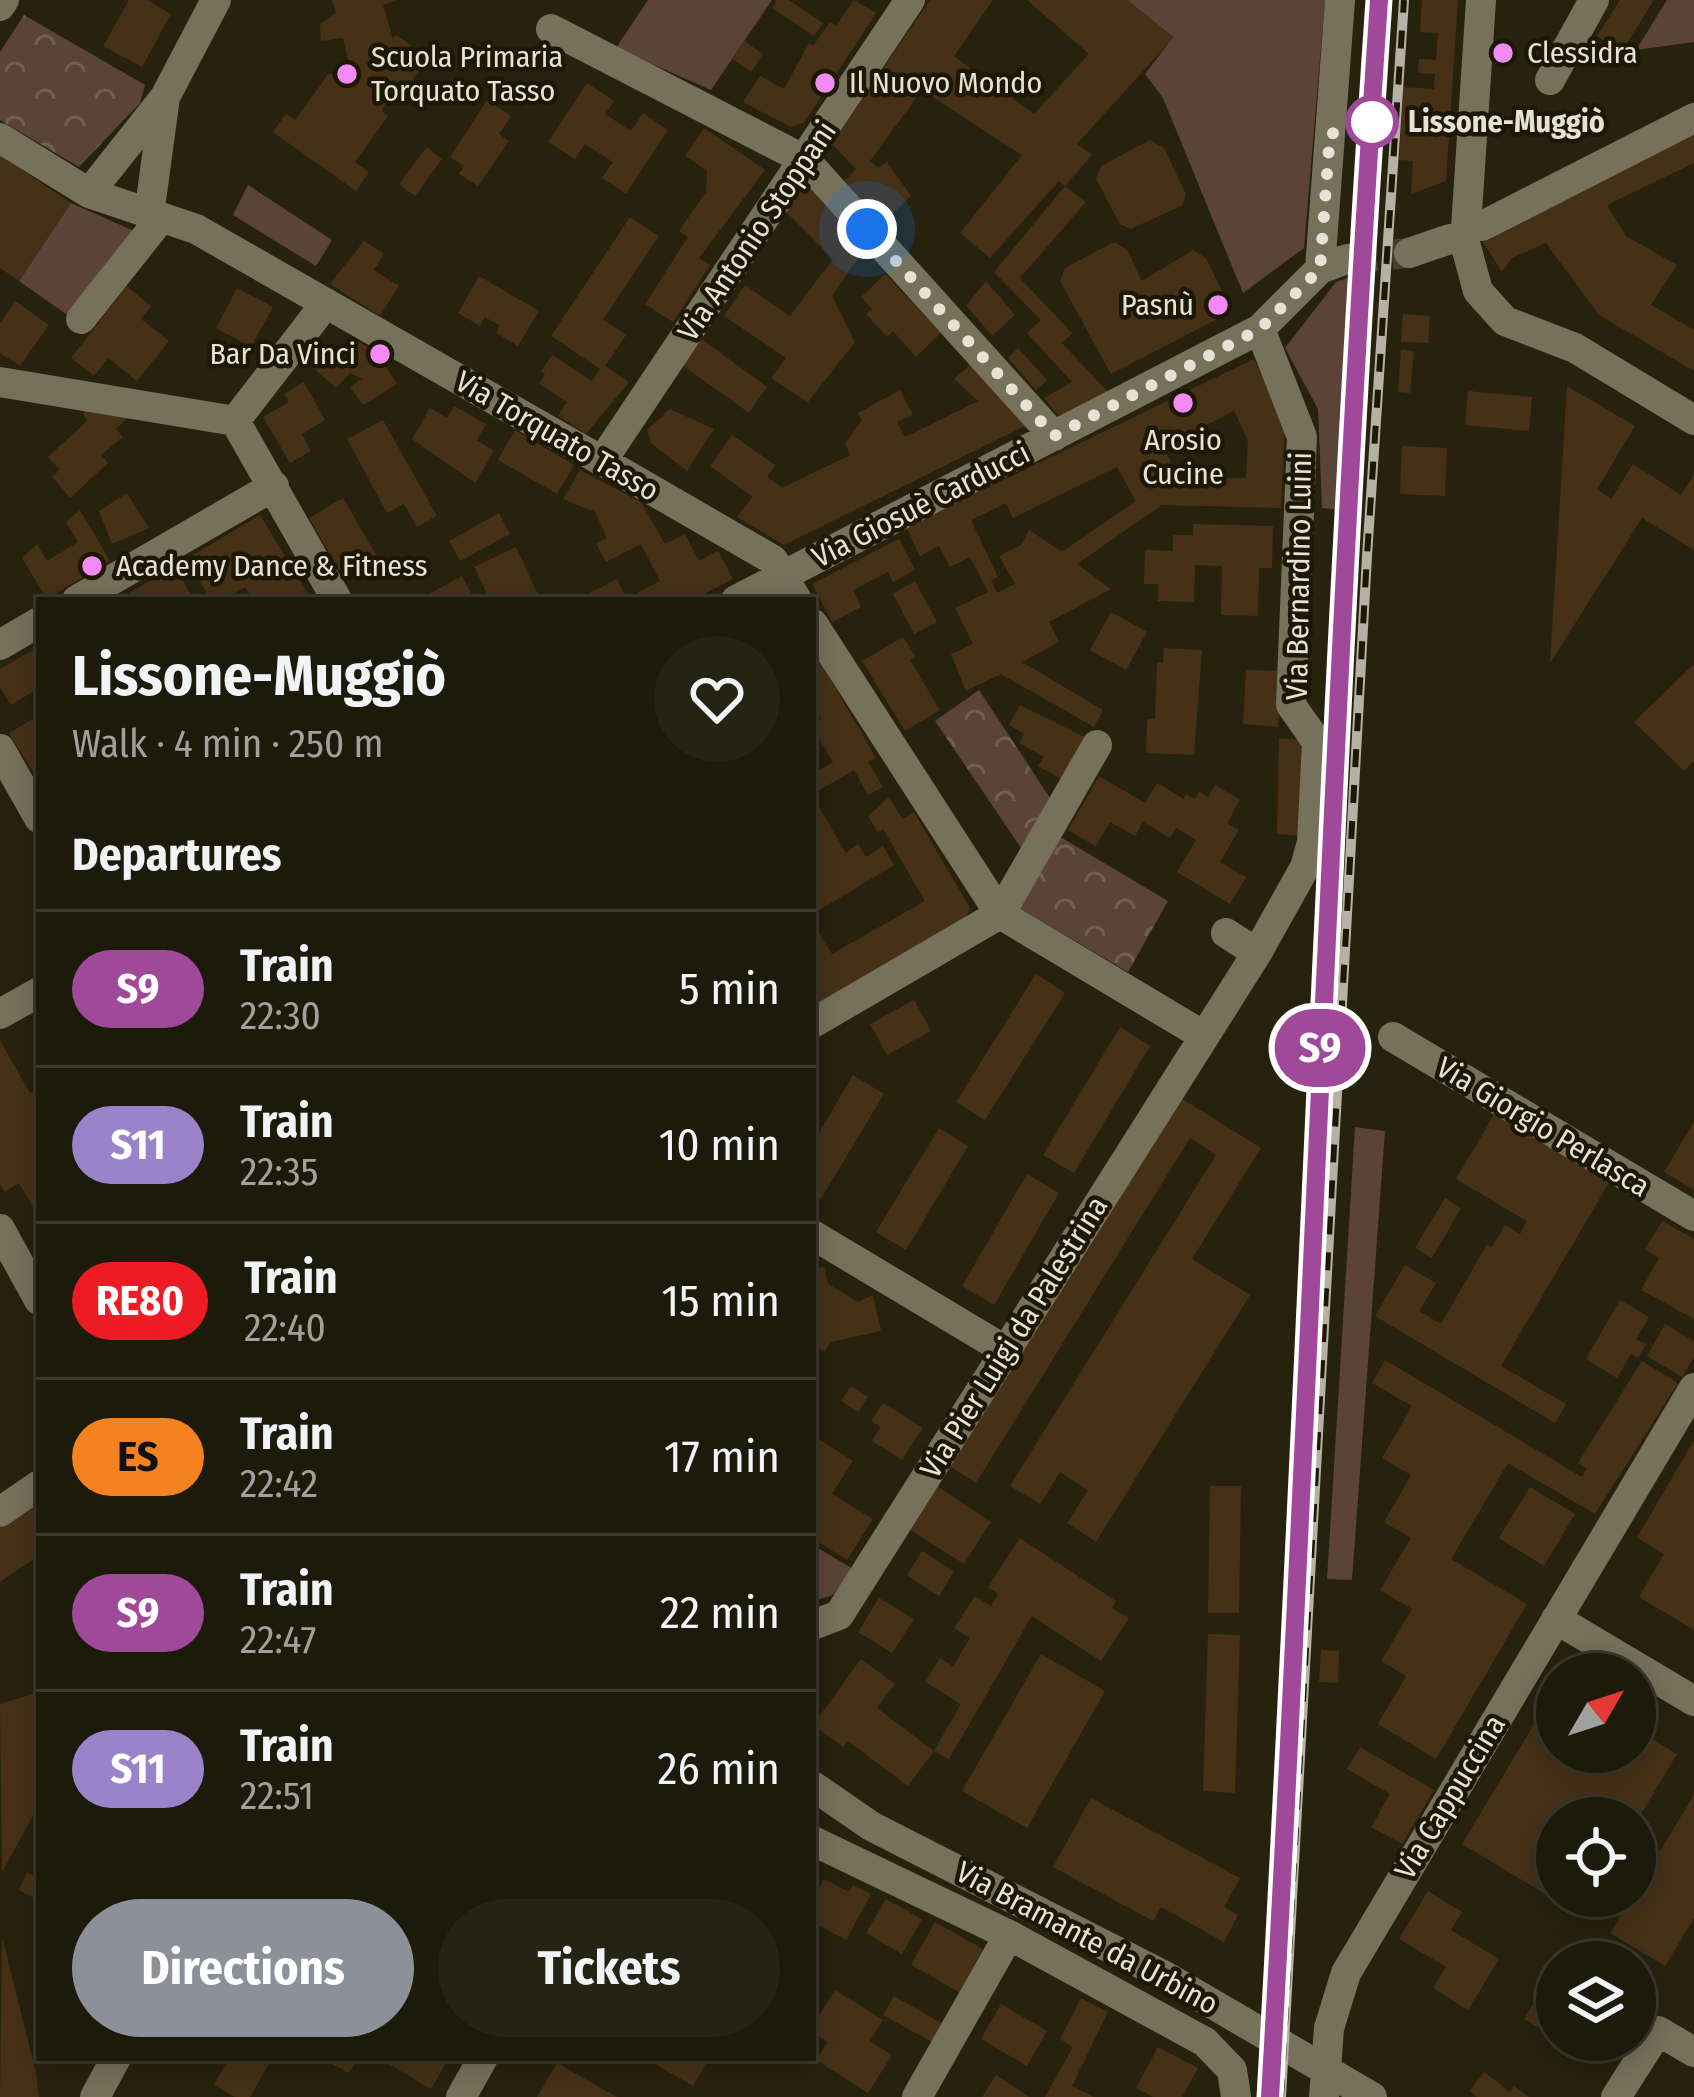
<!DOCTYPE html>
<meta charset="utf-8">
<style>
body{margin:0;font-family:"Fira Sans Condensed",sans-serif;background:#252313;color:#f1f3f6;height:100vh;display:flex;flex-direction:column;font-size:45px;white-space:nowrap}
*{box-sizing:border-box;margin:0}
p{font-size:39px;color:#a0a19c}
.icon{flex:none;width:66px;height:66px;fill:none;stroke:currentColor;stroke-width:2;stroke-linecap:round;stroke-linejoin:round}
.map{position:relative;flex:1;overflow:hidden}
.drawer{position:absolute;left:36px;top:597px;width:780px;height:1464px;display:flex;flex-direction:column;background:#1c1a0a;border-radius:0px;box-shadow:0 6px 30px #0003,0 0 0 3px #3a382b}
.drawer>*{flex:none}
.badge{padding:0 24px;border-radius:39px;font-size:42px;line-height:78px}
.needle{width:78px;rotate:51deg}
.buttons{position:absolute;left:1536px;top:1653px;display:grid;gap:24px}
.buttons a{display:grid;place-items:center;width:120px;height:120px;border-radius:50%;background:#1c1a0a;box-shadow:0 6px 30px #0003,0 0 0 3px #3a382b;font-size:60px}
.you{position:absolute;width:60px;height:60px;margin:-30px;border:9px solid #fff;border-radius:50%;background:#1a73e8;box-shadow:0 0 0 18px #1a73e833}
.map>.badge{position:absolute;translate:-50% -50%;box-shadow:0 0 0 6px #fff}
h2{padding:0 36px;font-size:45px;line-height:108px}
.round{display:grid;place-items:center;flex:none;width:126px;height:126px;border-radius:63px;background:#252313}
.headline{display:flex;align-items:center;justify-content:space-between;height:204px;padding:0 36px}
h1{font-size:57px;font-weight:700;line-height:90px}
.cta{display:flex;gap:24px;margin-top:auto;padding:24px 36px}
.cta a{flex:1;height:138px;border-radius:72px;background:#8c9099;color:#fff;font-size:48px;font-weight:700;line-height:138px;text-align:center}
.cta a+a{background:#252313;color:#f1f3f6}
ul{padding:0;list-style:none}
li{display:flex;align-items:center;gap:36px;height:156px;padding:0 36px;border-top:3px solid #3a382b}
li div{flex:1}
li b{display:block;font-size:45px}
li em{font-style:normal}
li .badge{min-width:132px;font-weight:700;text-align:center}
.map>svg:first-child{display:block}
.green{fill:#5c4338}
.park{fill:url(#park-crowns)}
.building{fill:#463117;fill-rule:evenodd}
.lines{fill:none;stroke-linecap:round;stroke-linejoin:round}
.minor-tunnel{stroke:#433f2c;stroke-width:30;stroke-dasharray:30 15;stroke-linecap:butt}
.minor{stroke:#75715b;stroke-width:30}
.rail-casing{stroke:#b5b2a3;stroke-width:10}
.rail{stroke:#1c1805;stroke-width:6;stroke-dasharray:18;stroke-linecap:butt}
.line-casing{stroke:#fff;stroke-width:27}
.line{stroke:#a0499a;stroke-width:18}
.walk{stroke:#e5e3d6;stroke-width:12;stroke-dasharray:0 21.6}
.poi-dot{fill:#f18af4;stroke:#1c1805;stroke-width:4.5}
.stop-dot{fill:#fff;stroke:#a0499a;stroke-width:6}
.labels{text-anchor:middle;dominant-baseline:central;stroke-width:9;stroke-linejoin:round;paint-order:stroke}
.poi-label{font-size:30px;fill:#e5e3d6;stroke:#1c1805;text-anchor:start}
.stop-label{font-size:30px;font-weight:bold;fill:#e5e3d6;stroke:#1c1805;text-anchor:start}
.street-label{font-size:30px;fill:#e5e3d6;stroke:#1c1805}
</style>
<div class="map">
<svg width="1694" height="2097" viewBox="0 0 1694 2097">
<defs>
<pattern id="park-crowns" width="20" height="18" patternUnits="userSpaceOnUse" patternTransform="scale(3)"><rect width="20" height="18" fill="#5c4338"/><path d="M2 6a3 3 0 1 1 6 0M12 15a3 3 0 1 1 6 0" fill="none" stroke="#735e54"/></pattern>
</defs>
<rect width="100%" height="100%" fill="#26220e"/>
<!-- green -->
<path class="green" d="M648 0H772L711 90 616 48Z
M1127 0H1325L1304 248 1243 293 1163 98 1145 74 1173 37Z
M1667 0H1694V42L1636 50Z
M248 185 332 240 316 266 233 215Z
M71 203 134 231 69 316 19 281Z
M1350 277 1341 510 1322 508 1318 409 1285 348 1336 282Z
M1355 1127 1385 1131 1352 1580 1327 1579Z
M813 1545 853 1569 833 1595 813 1601Z"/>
<!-- park -->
<path class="park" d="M24 15 145 85 140 103 79 167 0 120V52Z
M979 690 1052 801 1023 851 935 721Z
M1057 835 1168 901 1128 972 1018 907Z"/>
<!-- building -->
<path class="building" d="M129 0H147L171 14 142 67 103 46Z
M332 0H397L383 5 393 39 396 35 428 58 398 100 390 94 382 111 388 116 355 162 369 172 356 191 273 132 286 114 295 120 329 73 343 81 349 65 343 38 321 41 320 24 336 13Z
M777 0H789L823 23 814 36 772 8Z
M854 0 876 13 804 123 791 127 743 102 760 76 784 89 809 43 813 46 830 22 836 26Z
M930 0H993L954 56 1034 114 1089 54 1027 0H1127L1174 37 1077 144 1092 155 1065 186 1059 181 990 258 960 233 1022 155 922 90 870 161 878 168 887 162 911 196 881 224 843 183 856 169 832 144Z
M1422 0H1458L1446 181 1411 194 1413 161 1399 160 1403 87 1434 89 1435 74 1418 73 1419 59 1436 60 1438 33 1420 32Z
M1620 0H1654L1622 51 1597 36Z
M744 41 763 54 751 72 732 59Z
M587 83 614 101 605 114 631 131 643 113 668 130 626 194 602 178 613 162 585 144 575 159 548 142Z
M1358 97 1368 98 1365 141 1355 140Z
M487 100 511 116 499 134 509 141 478 186 459 174 464 166 450 157Z
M704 128 765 170 699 258 710 265 673 322 645 304 688 237 679 231 706 192 707 171 685 156Z
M1694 132V163L1607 205 1626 236 1677 265 1651 305 1694 330V371L1599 315 1546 243 1512 258 1502 272 1483 242Z
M1150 140 1164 148 1186 194 1183 205 1131 229 1120 224 1096 179 1101 166Z
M427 147 442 159 415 196 399 184Z
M0 155 71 203 19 281 0 268Z
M805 177 866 247 832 296 855 342 808 402 771 378 786 358 724 316 745 285 790 316 833 259 784 210Z
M1065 186 1086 202 1020 278 1072 333 1062 343 1107 391 1060 418 1044 398 1072 382 1027 333 1041 320 994 272Z
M630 217 659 236 603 320 626 335 605 366 629 382 586 434 558 416 567 402 539 384 545 374 541 371 552 355 592 381 600 369 551 336Z
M364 241 384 254 374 270 399 286 380 316 330 284Z
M1114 242 1127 250 1142 281 1193 250 1206 258 1228 304 1225 315 1111 374 1060 281 1065 268Z
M885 274 941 333 916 357 893 331 887 337 866 314 872 309 861 297Z
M479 276 539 311 518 346 496 333 500 326 485 317 480 326 458 313Z
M986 281 1015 315 992 336 966 305Z
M127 286 151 306 141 319 169 341 137 381 108 358 94 376 71 358Z
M237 288 273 307 251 347 216 328Z
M15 301 49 325 20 366 0 353V323Z
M1403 314 1430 316 1428 343 1401 342Z
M352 338 387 358 383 362 397 384 363 405 350 387 362 379 350 373 336 388 307 362 323 344 339 359Z
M700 338 767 387 749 413 681 364Z
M1018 348 1047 380 1036 390 1008 358Z
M1401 350 1414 351 1410 393 1398 392Z
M1254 359 1285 423 1281 508 1162 505 1077 564 1111 589 1049 622 1059 642 1022 662 1103 710 1094 727 1001 674 966 691 951 654 973 644 955 608 988 592 970 557 950 567 939 546 920 556 906 527ZM1234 411 1248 440 1246 478 1178 479 1164 447ZM1117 467 1136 501 1062 552 1029 530 1021 545 999 556 1015 584 997 593 991 580 998 577 971 520 1006 503 1013 518Z
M974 361 1029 424 784 545 737 517 753 497 710 466 732 435 775 465 767 477 782 488 850 455 845 443 862 420 858 413 900 390 913 415 897 422 905 437 978 401 954 379Z
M304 382 325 420 302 434 311 451 290 463 263 417 289 402 284 394Z
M1567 386 1635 426 1597 489 1611 499 1633 464 1681 495 1694 475V550L1642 518 1550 663Z
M1468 391 1532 397 1529 431 1465 425Z
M96 400 138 408 116 429 123 437 101 455 108 463 70 498 52 477 60 470 48 457 87 421 83 413Z
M454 406 486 424 477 440 494 451 475 483 412 439 430 408 447 418Z
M670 409 714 429 687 471 651 443 647 430Z
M383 420 437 516 417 527 404 504 387 513 347 439Z
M515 430 574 465 557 494 498 460Z
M1402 446 1447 448 1445 496 1400 494Z
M580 470 641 502 665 544 685 534 699 561 718 551 733 579 692 600H640L637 593 660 581 641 544 606 562 596 543 607 538 595 512 563 499Z
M127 493 149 528 112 544 99 511Z
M343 498 379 560 345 580 309 518Z
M80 510 110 561 47 599 22 558 37 544 47 561 78 542 66 522Z
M499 513 510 534 460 561 449 541Z
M260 515 312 600H253L245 587 224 600H211L186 559Z
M1193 524 1273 526 1272 568H1259L1258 616 1221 615 1222 566 1195 565 1194 602 1158 601V584H1144L1145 550 1173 551V535H1193Z
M899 539 915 570 893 582 888 572 853 590 861 607 832 622 812 584Z
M516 547 540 599 490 600 474 567Z
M175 567 193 598 135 600 130 592Z
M462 576 475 600H418Z
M617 579 627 600H576Z
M915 581 937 622 914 634 893 594Z
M1111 612 1147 632 1126 670 1090 650Z
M903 637 916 657 910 660 940 710 905 731 862 661Z
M36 648 39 688 11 705 0 687V669Z
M1164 648 1202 650 1194 755 1146 753 1147 719H1155L1157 662 1163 663Z
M813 649 876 758 868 762 883 787 868 795 854 770 813 794V773L833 762 813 728 821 718 813 705Z
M1694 664V761L1684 771 1634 722Z
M1246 670 1281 671 1278 727 1243 724Z
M1020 705 1087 738 1063 780 1038 766 1044 757 1019 743 1024 734 1009 725Z
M39 715V782L9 733Z
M1279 738 1312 741 1306 836 1277 834Z
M1099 776 1145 803 1157 783 1184 799 1186 794 1195 799 1199 792 1208 797 1215 785 1240 800 1227 823 1239 830 1220 862 1246 877 1230 904 1177 872 1196 840 1176 828 1170 838 1143 822 1135 836 1110 822 1096 846 1068 830Z
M813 797 846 853 858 844 866 857 883 846 894 865 813 914Z
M889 797 902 819 914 812 970 908 966 918 817 1005 813 923 832 954 925 901 883 829 878 832 868 816Z
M1036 974 1065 993 985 1120 956 1102Z
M914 1000 931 1031 887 1055 870 1024Z
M1120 1027 1150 1046 1074 1173 1043 1155Z
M0 1040 30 1093 39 1088V1217L19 1183 5 1192 0 1184Z
M853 1075 884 1094 821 1199 813 1194V1143Z
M1179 1097 1261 1148 1192 1259 1250 1295 1096 1542 1067 1523 1088 1490 1060 1472 1040 1504 1010 1486 1216 1155 1190 1138 976 1483 949 1466Z
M1495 1113 1610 1181 1501 1366 1566 1404 1555 1423 1375 1316 1405 1265 1436 1283 1419 1311 1441 1324 1487 1244 1492 1247 1505 1225 1520 1234 1527 1221 1456 1179Z
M1694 1122V1190L1664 1172Z
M939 1128 968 1146 906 1250 876 1232Z
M1027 1174 1059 1193 994 1305 962 1286Z
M1445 1198 1461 1208 1432 1258 1415 1248Z
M1662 1221 1694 1239V1319L1641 1290 1659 1258 1645 1250Z
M824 1267 828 1284 858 1302 873 1295 881 1331 831 1342 825 1352 813 1344V1269Z
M1620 1300 1649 1317 1636 1339 1646 1344 1638 1358 1631 1354 1617 1378 1586 1359Z
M1665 1324 1694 1341V1357L1682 1377 1647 1356Z
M1385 1360 1582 1477 1587 1469 1578 1463 1642 1361 1678 1383 1595 1514 1508 1463 1451 1559 1527 1604 1436 1759 1378 1724 1406 1676 1381 1661 1412 1609 1380 1590 1411 1538 1384 1522 1411 1475 1382 1458 1412 1406 1372 1383Z
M851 1386 868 1397 858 1412 841 1401Z
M883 1403 923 1428 902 1460 872 1441 881 1427 871 1421Z
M816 1437 853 1461 832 1494 873 1519 847 1560 813 1539Z
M1694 1440V1630L1639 1597 1664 1554 1637 1538Z
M937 1486 991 1522 964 1564 909 1529Z
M1210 1486H1241L1239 1613H1208Z
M1530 1487 1575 1514 1544 1566 1499 1538Z
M39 1502V1556L0 1582V1528Z
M1020 1538 1116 1601 1112 1608 1129 1618 1101 1661 1032 1616 949 1759 934 1751 961 1704 925 1682 940 1658 953 1666 970 1638 954 1628 975 1596 991 1606 998 1594 988 1587Z
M922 1551 954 1571 939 1596 907 1575Z
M879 1598 914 1619 892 1653 858 1632Z
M1208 1634 1240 1635 1235 1793 1203 1791Z
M1321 1650 1339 1651 1338 1683 1319 1682Z
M1041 1654 1105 1691 1027 1828 962 1791Z
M861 1659 895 1684 877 1708 934 1751 908 1786 848 1741 843 1747 813 1725Z
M1557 1686V1752H1635V1728L1677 1754 1635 1824V1818H1557V1896H1591L1580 1915 1462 1844Z
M39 1692V1805L2 1872 0 1704Z
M1360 1747 1434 1790 1402 1844 1371 1827 1390 1794 1347 1769Z
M1694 1795V1918L1665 1966 1610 1933Z
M1091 1798 1240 1878 1224 1907 1238 1915 1224 1942 1161 1907 1153 1921 1053 1867Z
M27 1872 39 1878V1901L19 1890Z
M824 1879 849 1892 853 1885 871 1894 846 1940 813 1922V1900Z
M1428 1891 1462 1912 1451 1930 1499 1959 1468 2010 1433 1988 1446 1967 1399 1939Z
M886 1899 922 1919 902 1954 866 1933Z
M935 1922 983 1949 959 1992 911 1965Z
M2 1937 36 2072 39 2097H0Z
M1557 1979V2039L1524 2019 1541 1991 1547 1995Z
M835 1990 883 2020 870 2041 892 2055 868 2093 816 2060 828 2042 813 2033V2025Z
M894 1996 943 2024 932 2042 883 2015Z
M1081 1998 1108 2012 1072 2086 1094 2097H1045L1073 2047 1060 2039Z
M1001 2004 1047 2031 1027 2066 981 2039Z
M1158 2047 1198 2068 1182 2097H1153L1136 2088Z
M229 2058H272L250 2097H235L214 2085Z
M320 2058H358L349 2073Z
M389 2058H449L431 2089 387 2063Z
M644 2058H709L693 2086Z
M557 2063 617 2097H537Z
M1484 2072 1510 2092 1514 2086 1529 2097H1477L1470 2091Z
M996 2075 1029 2097H982Z"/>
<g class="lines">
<!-- minor-tunnel -->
<path class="minor-tunnel" d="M1347 259 1409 253"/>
<!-- minor -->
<path class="minor" d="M1481 0 1465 243 1478 291 1505 321 1575 348 1694 420
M0 6 4 0
M551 29 805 160 1054 436
M1550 80 1594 0
M0 138 89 193 196 229 602 461 773 560 797 600
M89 193 165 97 216 0
M149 215 165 97
M1482 226 1694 118
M1409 253 1450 239
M1320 269 1340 0
M326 303 235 421 337 600
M81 319 161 218
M0 382 235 421
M602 461 910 0
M77 600 274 486
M736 600 1260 329 1320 269 1347 259
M813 624 1000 914 1204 1036
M0 645 39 622
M0 749 39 818
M1257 953 1305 867 1312 842 1317 742 1291 705 1302 437 1260 329
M0 1014 39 992
M813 1023 1000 914 1097 745
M1393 1037 1694 1216
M0 1229 39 1300
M813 1235 1005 1350
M0 1512 39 1485
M1556 1619 1694 1701
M813 1625 839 1615 1257 953 1226 933
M813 1786 871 1826 1163 1975 1372 2097
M813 1841 1009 1935 1205 2042 1232 2070 1236 2097
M95 2097 116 2058
M461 2097 483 2058
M917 2097 1009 1935
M1324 2097 1329 2028 1346 1973 1694 1388
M1616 2097 1658 2031 1694 2052"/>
<defs>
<path id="rail" d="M1307 1384 1321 1006 1379 0
M1281 2097 1367 556 1404 0"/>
</defs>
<!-- rail casing -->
<use href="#rail" class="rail-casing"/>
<!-- rail -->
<use href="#rail" class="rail"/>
</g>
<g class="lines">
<defs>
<path id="line" d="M1270 2097C1311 1398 1331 698 1379 0"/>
</defs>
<!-- line casing -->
<use href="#line" class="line-casing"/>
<!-- line -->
<use href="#line" class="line"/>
<!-- walk -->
<path class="walk" d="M867 229 1054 436 1260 329 1320 269 1330 134 1372 122"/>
</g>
<!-- markers -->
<g class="poi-dot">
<circle cx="1503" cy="53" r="12"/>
<circle cx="347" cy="74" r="12"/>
<circle cx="825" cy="83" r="12"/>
<circle cx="1218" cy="305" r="12"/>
<circle cx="380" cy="354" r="12"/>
<circle cx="1183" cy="403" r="12"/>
<circle cx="92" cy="566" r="12"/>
</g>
<circle class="stop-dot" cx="1372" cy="122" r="24"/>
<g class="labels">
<!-- poi labels -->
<g class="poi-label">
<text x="1527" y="53">Clessidra</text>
<text x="371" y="57">Scuola Primaria<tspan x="371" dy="34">Torquato Tasso</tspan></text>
<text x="849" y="83">Il Nuovo Mondo</text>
<text x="1194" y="305" text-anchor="end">Pasnù</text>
<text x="356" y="354" text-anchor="end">Bar Da Vinci</text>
<text x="1183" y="440" text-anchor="middle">Arosio<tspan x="1183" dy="34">Cucine</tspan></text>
<text x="116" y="566">Academy Dance &amp; Fitness</text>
</g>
<!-- stop labels -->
<g class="stop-label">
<text x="1408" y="122">Lissone-Muggiò</text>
</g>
<!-- street labels -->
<g class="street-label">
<text transform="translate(757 231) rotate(-56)">Via Antonio Stoppani</text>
<text transform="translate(557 436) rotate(30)">Via Torquato Tasso</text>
<text transform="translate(921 505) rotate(-27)">Via Giosuè Carducci</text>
<text transform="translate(1299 576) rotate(-89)">Via Bernardino Luini</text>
<text transform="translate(1543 1127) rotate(31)">Via Giorgio Perlasca</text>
<text transform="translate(1014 1337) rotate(-58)">Via Pier Luigi da Palestrina</text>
<text transform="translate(1450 1797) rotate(-59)">Via Cappuccina</text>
<text transform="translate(1087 1938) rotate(28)">Via Bramante da Urbino</text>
</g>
</g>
</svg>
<div class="buttons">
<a><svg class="needle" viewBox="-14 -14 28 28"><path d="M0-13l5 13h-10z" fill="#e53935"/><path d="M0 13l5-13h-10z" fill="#a0a19c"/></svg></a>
<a><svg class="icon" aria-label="locate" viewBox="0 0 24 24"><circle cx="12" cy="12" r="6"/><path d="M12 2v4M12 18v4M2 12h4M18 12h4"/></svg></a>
<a><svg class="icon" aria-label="layers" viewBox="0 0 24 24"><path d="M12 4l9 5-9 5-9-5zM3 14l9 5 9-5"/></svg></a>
</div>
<div class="you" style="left:867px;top:229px"></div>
<b class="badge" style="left:1320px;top:1048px;background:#a0499a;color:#fff">S9</b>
<section class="drawer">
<div class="headline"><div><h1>Lissone-Muggiò</h1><p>Walk · 4 min · 250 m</p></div><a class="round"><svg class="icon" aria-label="heart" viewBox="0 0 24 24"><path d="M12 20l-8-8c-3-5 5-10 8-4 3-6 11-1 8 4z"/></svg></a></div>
<h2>Departures</h2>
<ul>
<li><span class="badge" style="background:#a0499a;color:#fff">S9</span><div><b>Train</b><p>22:30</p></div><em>5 min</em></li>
<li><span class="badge" style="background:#9a83c9;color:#fff">S11</span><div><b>Train</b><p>22:35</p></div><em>10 min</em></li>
<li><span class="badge" style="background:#ed1c24;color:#fff">RE80</span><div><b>Train</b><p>22:40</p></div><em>15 min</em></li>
<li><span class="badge" style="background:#f58220;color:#111">ES</span><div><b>Train</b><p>22:42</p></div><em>17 min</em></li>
<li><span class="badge" style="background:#a0499a;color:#fff">S9</span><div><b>Train</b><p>22:47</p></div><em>22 min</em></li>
<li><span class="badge" style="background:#9a83c9;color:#fff">S11</span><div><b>Train</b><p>22:51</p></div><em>26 min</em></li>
</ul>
<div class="cta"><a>Directions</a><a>Tickets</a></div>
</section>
</div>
